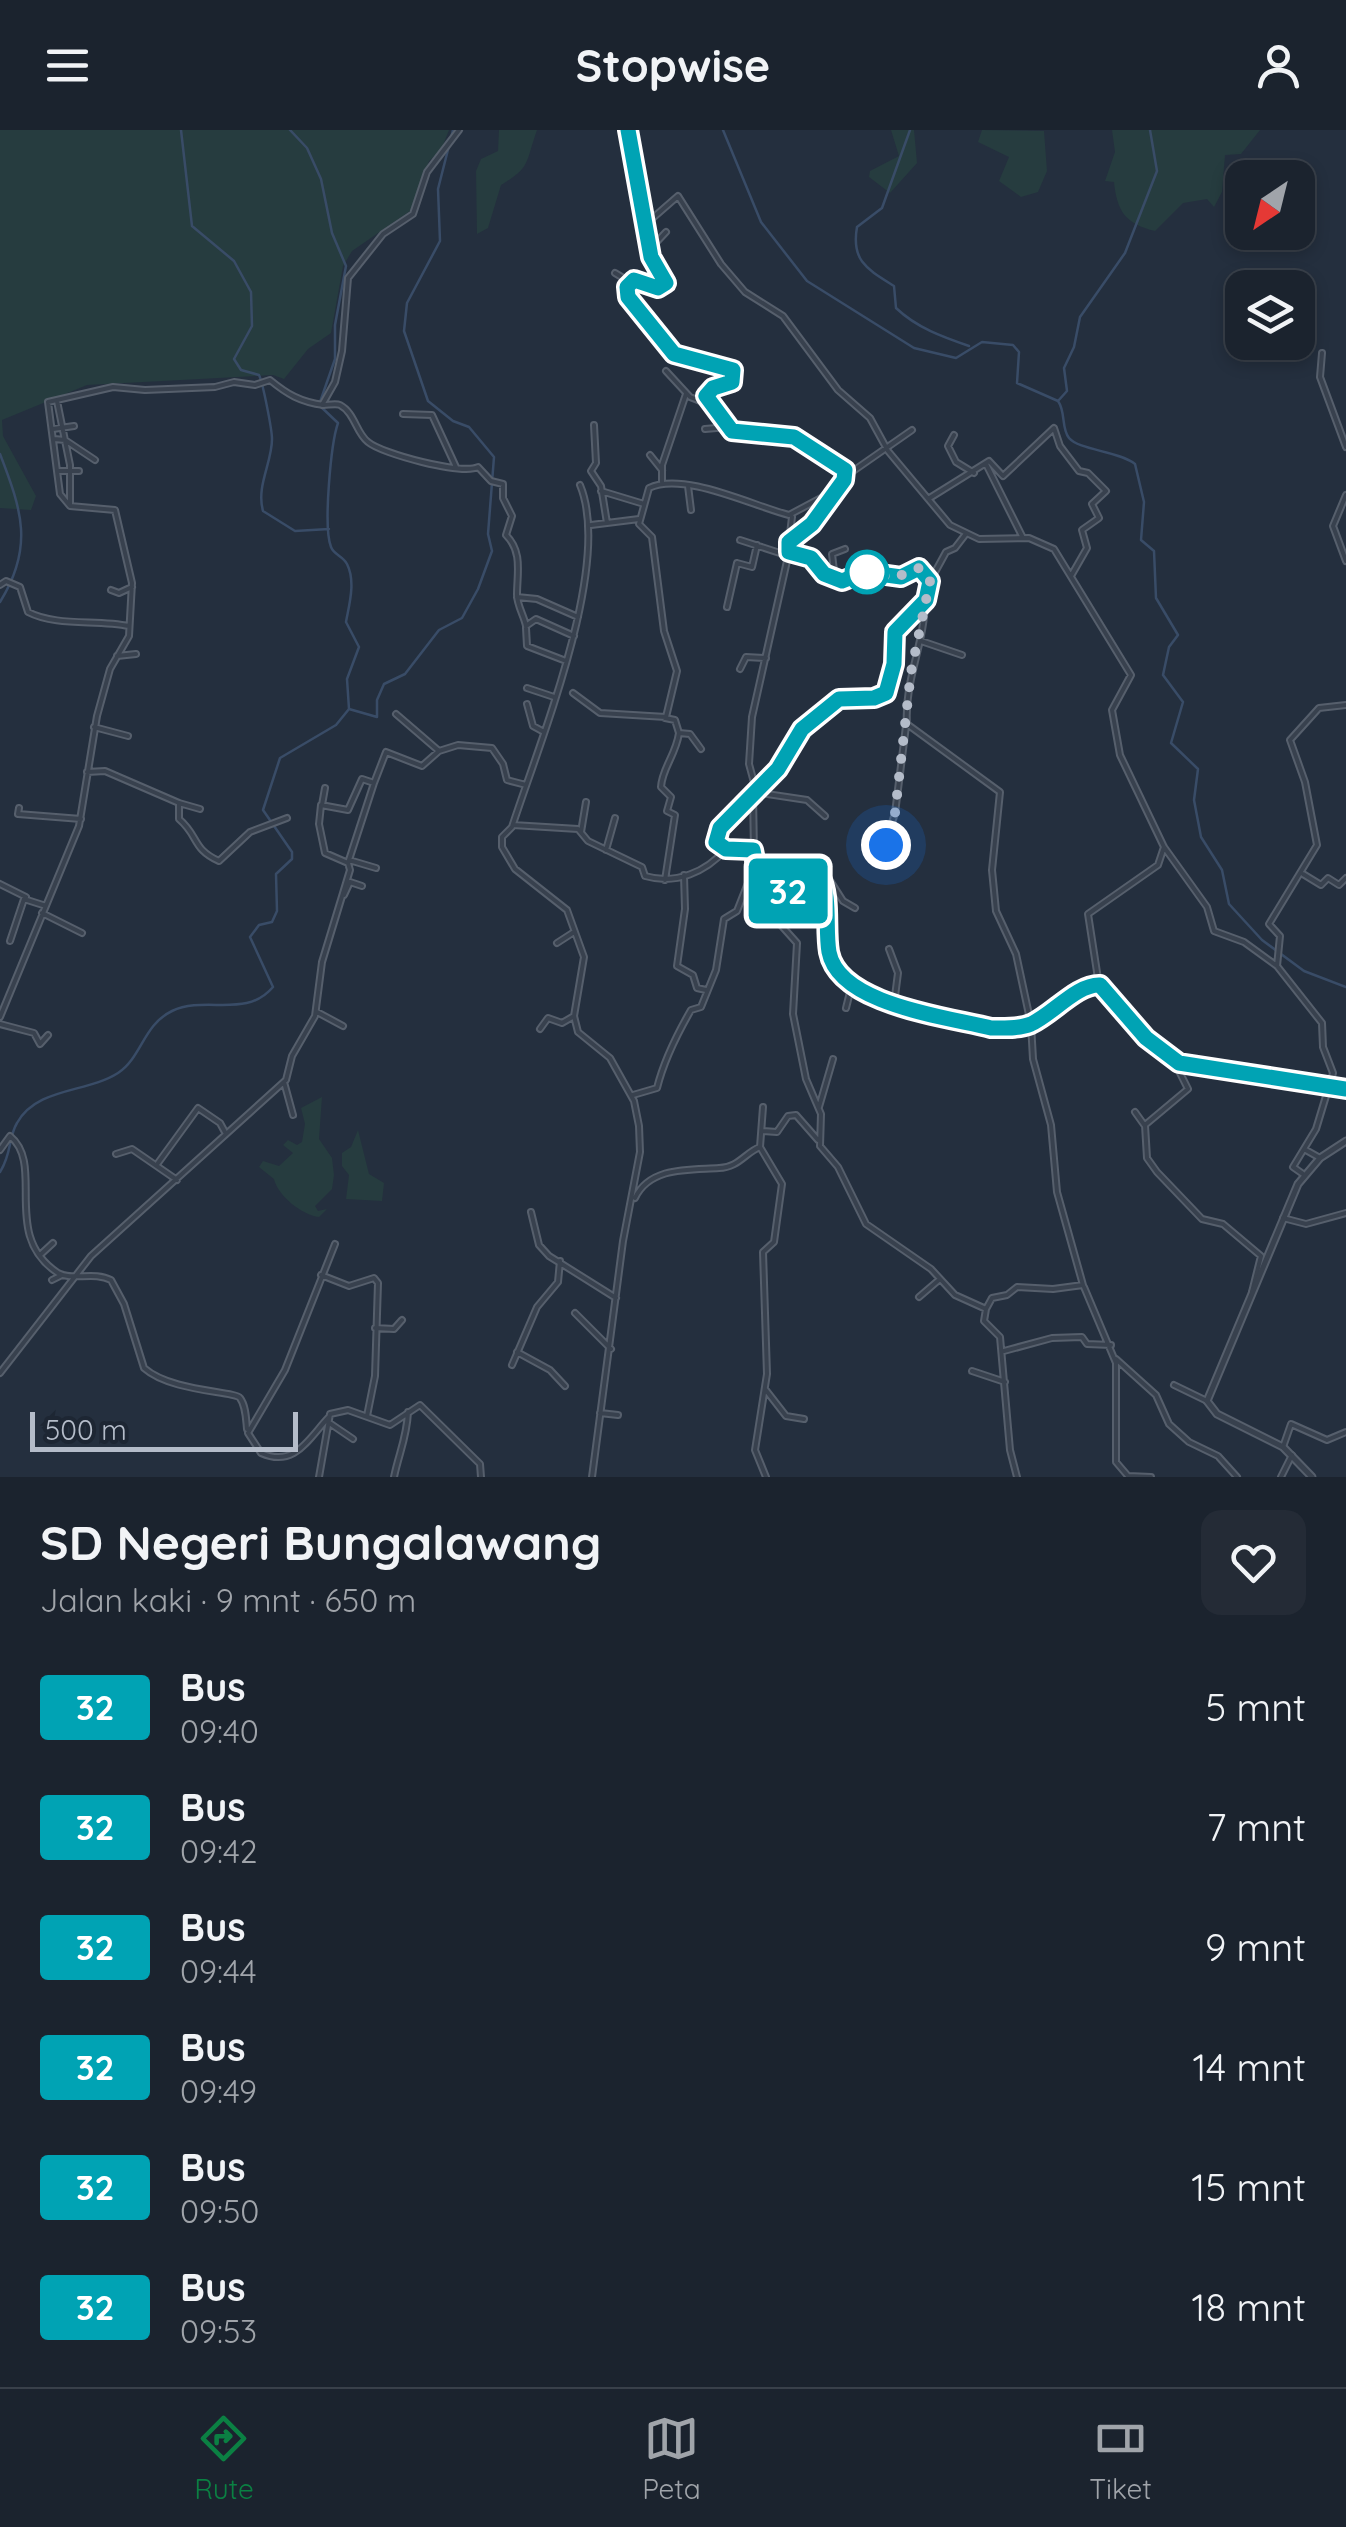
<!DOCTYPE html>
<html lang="id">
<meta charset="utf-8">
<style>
body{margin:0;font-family:Quicksand,sans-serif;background:#242b36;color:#f1f3f6;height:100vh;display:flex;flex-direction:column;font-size:38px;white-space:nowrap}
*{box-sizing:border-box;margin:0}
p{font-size:32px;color:#a0a4aa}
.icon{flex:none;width:55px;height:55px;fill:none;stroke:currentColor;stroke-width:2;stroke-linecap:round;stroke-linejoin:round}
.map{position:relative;height:1347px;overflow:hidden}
.sheet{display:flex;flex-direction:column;background:#1b232e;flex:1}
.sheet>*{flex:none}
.badge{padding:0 20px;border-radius:8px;font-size:35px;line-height:65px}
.needle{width:65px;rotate:215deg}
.controls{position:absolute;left:1225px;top:30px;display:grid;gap:20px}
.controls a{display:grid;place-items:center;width:90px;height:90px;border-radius:20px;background:#1b232e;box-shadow:0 5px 15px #0003,0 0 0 2px #39404a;font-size:50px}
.scale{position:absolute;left:30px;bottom:25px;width:268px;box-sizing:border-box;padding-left:10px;border:5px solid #b4bcc9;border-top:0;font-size:28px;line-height:35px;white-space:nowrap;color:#b4bcc9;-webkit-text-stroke:8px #1d2633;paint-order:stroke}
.you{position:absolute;width:50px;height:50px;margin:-25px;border:8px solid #fff;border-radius:50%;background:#1a73e8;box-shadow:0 0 0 15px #1a73e833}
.map>.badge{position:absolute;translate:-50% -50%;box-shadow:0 0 0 5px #fff}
.round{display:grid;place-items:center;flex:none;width:105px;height:105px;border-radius:20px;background:#242b36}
.headline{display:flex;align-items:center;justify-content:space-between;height:170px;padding:0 40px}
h1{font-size:48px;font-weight:700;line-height:75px}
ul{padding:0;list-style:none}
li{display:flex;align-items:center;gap:30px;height:120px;padding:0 40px}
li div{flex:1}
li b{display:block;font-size:38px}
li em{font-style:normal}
li .badge{min-width:110px;font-weight:700;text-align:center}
header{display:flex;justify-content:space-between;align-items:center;height:130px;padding:0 40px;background:#1b232e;font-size:45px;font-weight:700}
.tab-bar{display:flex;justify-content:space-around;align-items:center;height:140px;border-top:2px solid #39404a;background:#1b232e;font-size:28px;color:#a0a4aa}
.tab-bar a{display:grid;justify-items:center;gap:5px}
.tab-bar .active{color:#0b8043}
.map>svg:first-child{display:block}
.green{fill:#263c3f}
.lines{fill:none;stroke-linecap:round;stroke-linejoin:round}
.stream{stroke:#394c67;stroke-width:2.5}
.minor-casing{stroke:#565f6c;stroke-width:8}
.tertiary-casing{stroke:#565f6c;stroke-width:9}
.minor{stroke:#38414e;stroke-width:4}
.tertiary{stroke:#38414e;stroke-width:5}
.line-casing{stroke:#fff;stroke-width:22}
.line{stroke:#00a3b4;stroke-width:15}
.walk{stroke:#b4bcc9;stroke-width:10;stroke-dasharray:0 18}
.stop-dot{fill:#fff;stroke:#00a3b4;stroke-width:5}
</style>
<header><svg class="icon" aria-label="menu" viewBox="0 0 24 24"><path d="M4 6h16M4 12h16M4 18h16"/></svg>Stopwise<svg class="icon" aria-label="person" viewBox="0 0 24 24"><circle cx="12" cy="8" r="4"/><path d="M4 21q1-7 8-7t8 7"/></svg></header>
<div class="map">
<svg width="1346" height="1347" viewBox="0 0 1346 1347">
<rect width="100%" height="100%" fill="#242f3e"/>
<!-- green -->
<path class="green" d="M0 0H449L441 20 429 31 413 79 352 121 343 136 331 203 308 219 284 249 273 245 87 255 2 290 3 306 36 366 31 380 0 378Z
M499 0H537C525 34 531 37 501 55L488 98 477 104 476 41 481 29 498 21Z
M891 0H914L917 33 890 63 869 47 870 41 899 26Z
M982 0 1044 1 1047 41 1038 62 1021 67 999 51 1009 27 978 12Z
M1112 0H1260L1241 24 1225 25 1222 62 1214 77 1207 69 1183 73 1155 101C1126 94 1117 82 1114 52L1105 51 1115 22Z
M322 967 319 1009 332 1028 334 1045 332 1059 315 1076 318 1081 327 1079 319 1087C302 1085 278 1066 274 1049L259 1037 263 1031 279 1036 293 1023 283 1015 288 1010 297 1015 302 1012 305 994 301 978Z
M358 1000 369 1044 384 1053 382 1071 346 1069 349 1045 342 1036V1023L351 1017Z"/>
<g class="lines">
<!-- stream -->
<path class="stream" d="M181 0 192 96 234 131 251 162 252 196 234 229 241 240 259 245C263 253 272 300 272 309 272 333 256 356 263 381L295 401 329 399
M723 0 761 92 807 151 914 218 956 228 982 212 1013 215 1019 222 1017 253 1058 271C1066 282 1061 298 1069 308 1079 320 1118 321 1135 334L1144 372 1141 410 1154 421 1156 468 1178 505 1169 517 1163 545 1183 572 1171 613 1198 639 1194 670 1201 707 1222 740 1229 774 1262 810 1304 841 1346 857
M910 0 882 78 857 97C851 131 867 139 894 156L896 178C917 198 943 207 969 216
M1058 271 1067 261 1064 238 1074 217 1080 187 1125 123 1157 41 1150 0
M0 324C22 381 34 417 0 472
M349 579 377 587V570L384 554 405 544 439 500 462 488 478 459 492 421 488 404 494 327 469 297 453 291 428 271 404 201 407 173 440 111 438 59 453 0
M0 1042C12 1023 8 1008 17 993 37 957 87 963 118 943 142 927 143 895 172 881 206 865 246 889 273 857L250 807 259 795 272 792 277 781 276 744 292 729V722L263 680 280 628 336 595 349 579 347 549 359 517 346 492C349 475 356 452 347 434 343 426 334 425 331 417 323 397 331 313 338 293L319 275 335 229V195L346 136 332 103 321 49 307 18 290 0"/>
<defs>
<path id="minor" d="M647 93 678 66 721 134 745 162 783 186 838 260 870 288 888 321 950 395 979 409 1029 408 1054 419 1131 545 1112 580 1120 625 1164 717 1207 777 1214 801 1244 812 1277 836 1322 893 1323 917 1333 943 1316 999 1293 1037 1303 1044
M650 119 666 102
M615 143 630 152
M1322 223 1320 247 1346 317
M666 241 690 267 708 274
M57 271 70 335V374
M322 275 335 252 342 221 348 148 383 104 413 84 427 42 459 0
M403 284 432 285 456 337
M594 295 596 333 591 341 601 356 607 393
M53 299 74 296
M705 299 728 297
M954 305 948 316 956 332 974 343
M54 309 65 310 95 330
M650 325 662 340
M986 334 1023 408
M58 341H79
M846 346 912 300
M662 352V335L686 264
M580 355C613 434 540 611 512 697L502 707V717L515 739 567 780 584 827 574 886 578 902 610 928 634 971 639 996 640 1022 623 1111 592 1347
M688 356 691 380
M601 361 644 374
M1346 365 1333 396 1346 431
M928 369 989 331 1003 346 1054 298 1060 316 1079 341 1088 343 1106 361 1092 374 1099 388 1082 400 1087 418 1071 446
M591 395 639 389
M740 410 786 425
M789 412 792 387
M927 444H934L946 422 955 418 965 405
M835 449 832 424 845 419
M0 455 6 451 20 457 28 482C57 497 97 489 129 496
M111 460 119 463 132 457
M517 467 537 469 578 487
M925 470C925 513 904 551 907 594L1000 662 992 740 996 781 1016 824 1031 894 1033 929 1051 995 1057 1062 1083 1155 1053 1159 1017 1157 1007 1165 992 1168 986 1179
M727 477 737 433 752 437 757 415
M526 498 527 516 566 531
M921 511 962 525
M117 526 136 524
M740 539 746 527 766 528
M527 558 554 567
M573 563 600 583 666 587 677 541 664 501 652 407 639 394 649 358C683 341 753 376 789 385L836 360
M527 574 533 596 544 602
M396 584 439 621 458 615 492 618 503 634 507 650 526 655
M665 588 675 590 679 603
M94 597 128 606
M87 642 105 641 179 673V689C199 706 192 719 219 731L250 702 287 688
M756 660 749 634 752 587 789 422
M754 662 807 670 825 686
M753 664 754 722
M179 673 200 679
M322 675 325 658
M19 678 18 684 81 689
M513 695 578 699 588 711 642 737 645 746C676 755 706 742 726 719
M581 702 586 672
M879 716H885L895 683 906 596
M606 720 615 688
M349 730 376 738
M348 733 374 653
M1303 744 1321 755 1328 748 1339 755 1346 748
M684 745 685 779 677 836 693 845 697 858 706 860
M821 748 829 749 843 771 855 778
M665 750 675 685 667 681 671 667 661 657C662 638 676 625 679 603L690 604 701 619
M761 753 771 784 797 813 793 884 806 949 821 984 820 1016 838 1037 866 1094 931 1139 955 1165 986 1179 984 1191 1000 1207 1010 1320 1017 1347
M0 754 26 767
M344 765 350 752 362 756
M42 783 82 803
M10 811 24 769 46 776
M557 813 574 802
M889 819 898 843 894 874
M1277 836 1280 806 1269 794 1317 715 1305 652 1290 610 1319 578 1346 575
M1099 855 1088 784 1158 735 1164 717
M846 878 852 854
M317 882 343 896
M0 887 79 696 97 586 110 539 129 506 132 453 115 380 70 376 60 364 48 272 113 257 145 260 215 257 234 252 255 255 270 250C287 264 300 272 324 275 328 275 336 273 340 275 355 283 356 303 368 312 382 324 462 345 478 337L491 351 503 354V368L512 386 506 405C523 422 517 443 517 465 517 475 524 486 526 496L536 489 574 506
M0 894 34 903 40 914 48 905
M540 899 548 888 562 893 574 886
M1182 934 1178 939 1188 959 1145 995 1147 1028 1157 1042 1202 1089 1223 1094 1261 1126 1252 1162
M284 952 293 985
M633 965 657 958C664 930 676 906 691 880L701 877 716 840 724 789 737 781 748 753 758 747
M819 977 833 929
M1135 982 1145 996
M763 1001 777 1002 788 986 796 985 818 1010
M760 1017 763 977
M1304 1019 1320 1028
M0 1020 10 1006C46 1036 0 1105 58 1143 72 1151 94 1141 111 1150L124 1174 144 1238C171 1262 235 1261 240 1268 246 1276 246 1289 247 1299
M116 1024 132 1019 177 1050
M158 1033 198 978 220 993 226 1004
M635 1068C650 1036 691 1040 719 1038 738 1038 746 1022 760 1017L782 1054 774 1112 763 1122 767 1244 755 1320 766 1347
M531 1082 539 1115 549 1126 616 1168
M1283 1088 1306 1094 1346 1083
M40 1125 53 1113
M321 1145 349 1156 374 1148 378 1153 375 1246 367 1286
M52 1150 62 1145
M1084 1157 1116 1233V1332L1128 1346 1151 1347
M919 1167 940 1149
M575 1183 611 1219
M375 1198 394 1199 402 1190
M1004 1221 1052 1208 1082 1207 1087 1214 1111 1215
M517 1222 550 1240 565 1256
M1116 1229 1156 1265 1169 1294 1189 1312 1218 1326 1237 1347
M512 1235 537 1177 558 1152 560 1131
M972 1241 1005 1252
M0 1243 91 1126 286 950 292 926 315 886 322 832 350 740 348 733 325 723 319 694 321 675 348 680 362 649 374 653 386 622 422 636 439 621
M1174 1255 1207 1271
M765 1259 786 1286 804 1289
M600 1283 618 1285
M329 1287C308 1309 295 1338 261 1323L248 1303 285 1240 335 1114
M328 1292 353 1309
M1283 1317 1291 1294 1327 1310 1346 1302
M319 1347 330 1284 348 1280 390 1295 420 1275 480 1334 481 1347
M394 1347C399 1323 407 1307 408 1282
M1281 1347 1292 1325"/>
<path id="tertiary" d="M628 0 652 133 666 153 658 158 634 150 627 157 628 167 674 224 733 240 732 252 713 258 706 267 731 301 794 307 845 340 844 350 812 394 789 412V422L811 428 823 443 842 451 865 441 901 447 919 438 930 451 929 464 895 503 894 533 886 563 874 568 839 569 801 599 778 639 720 698 716 712 726 719 753 720 759 750 771 760 790 761 806 745 820 746C831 766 825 799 829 822 839 875 948 887 991 898 1004 898 1019 899 1031 894 1053 885 1077 854 1100 855L1146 908 1179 933 1346 959
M1312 1347 1283 1317 1217 1284 1207 1271 1298 1054 1320 1028 1346 1011"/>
</defs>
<!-- minor casing -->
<use href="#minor" class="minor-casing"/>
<!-- tertiary casing -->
<use href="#tertiary" class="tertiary-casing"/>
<!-- minor -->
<use href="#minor" class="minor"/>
<!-- tertiary -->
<use href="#tertiary" class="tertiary"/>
</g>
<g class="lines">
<defs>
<path id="line" d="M628 0 651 127 666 153 658 158 634 150 627 157 628 167 674 224 733 240 732 252 713 258 706 266 732 301 794 307 845 340 844 350 812 394 789 412V422L811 428 824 444 842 451 865 442 901 447 919 438 930 451 926 470 895 502 894 534 886 563 874 568 839 569 802 599 778 639 720 698 716 712 726 719 753 720 759 750 771 760 790 761 806 744 820 746C831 766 825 799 829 822 839 875 948 887 991 898 1004 898 1019 899 1031 894 1053 884 1077 854 1100 855L1146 908 1179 933 1346 959"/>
</defs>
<!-- line casing -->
<use href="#line" class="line-casing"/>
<!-- line -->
<use href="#line" class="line"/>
<!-- walk -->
<path class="walk" d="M867 442 894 448 919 438 930 451 911 542 895 683 886 715"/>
</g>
<!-- markers -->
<circle class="stop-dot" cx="867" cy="442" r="20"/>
</svg>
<div class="controls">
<a><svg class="needle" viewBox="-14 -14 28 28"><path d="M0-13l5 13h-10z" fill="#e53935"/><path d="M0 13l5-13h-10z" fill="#a0a4aa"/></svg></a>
<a><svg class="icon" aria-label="layers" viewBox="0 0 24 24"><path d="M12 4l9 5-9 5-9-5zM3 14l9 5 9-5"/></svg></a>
</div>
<div class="scale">500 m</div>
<div class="you" style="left:886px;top:715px"></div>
<b class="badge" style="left:788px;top:761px;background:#00a3b4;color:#fff">32</b>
</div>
<section class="sheet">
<div class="headline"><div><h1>SD Negeri Bungalawang</h1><p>Jalan kaki · 9 mnt · 650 m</p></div><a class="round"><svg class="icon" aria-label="heart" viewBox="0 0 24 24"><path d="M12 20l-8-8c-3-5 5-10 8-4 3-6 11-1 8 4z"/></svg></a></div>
<ul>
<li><span class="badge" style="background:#00a3b4;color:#fff">32</span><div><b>Bus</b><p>09:40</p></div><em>5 mnt</em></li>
<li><span class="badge" style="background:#00a3b4;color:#fff">32</span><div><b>Bus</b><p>09:42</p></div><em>7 mnt</em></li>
<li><span class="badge" style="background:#00a3b4;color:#fff">32</span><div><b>Bus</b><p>09:44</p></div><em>9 mnt</em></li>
<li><span class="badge" style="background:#00a3b4;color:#fff">32</span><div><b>Bus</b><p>09:49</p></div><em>14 mnt</em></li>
<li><span class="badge" style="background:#00a3b4;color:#fff">32</span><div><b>Bus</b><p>09:50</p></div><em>15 mnt</em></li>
<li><span class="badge" style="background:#00a3b4;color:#fff">32</span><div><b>Bus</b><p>09:53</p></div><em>18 mnt</em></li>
</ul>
</section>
<nav class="tab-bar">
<a class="active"><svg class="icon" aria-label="directions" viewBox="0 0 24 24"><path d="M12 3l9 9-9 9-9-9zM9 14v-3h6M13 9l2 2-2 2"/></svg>Rute</a>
<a><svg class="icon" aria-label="map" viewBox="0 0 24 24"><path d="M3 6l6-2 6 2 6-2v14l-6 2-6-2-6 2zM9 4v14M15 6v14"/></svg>Peta</a>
<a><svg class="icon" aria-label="tickets" viewBox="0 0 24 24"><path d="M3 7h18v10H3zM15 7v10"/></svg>Tiket</a>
</nav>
